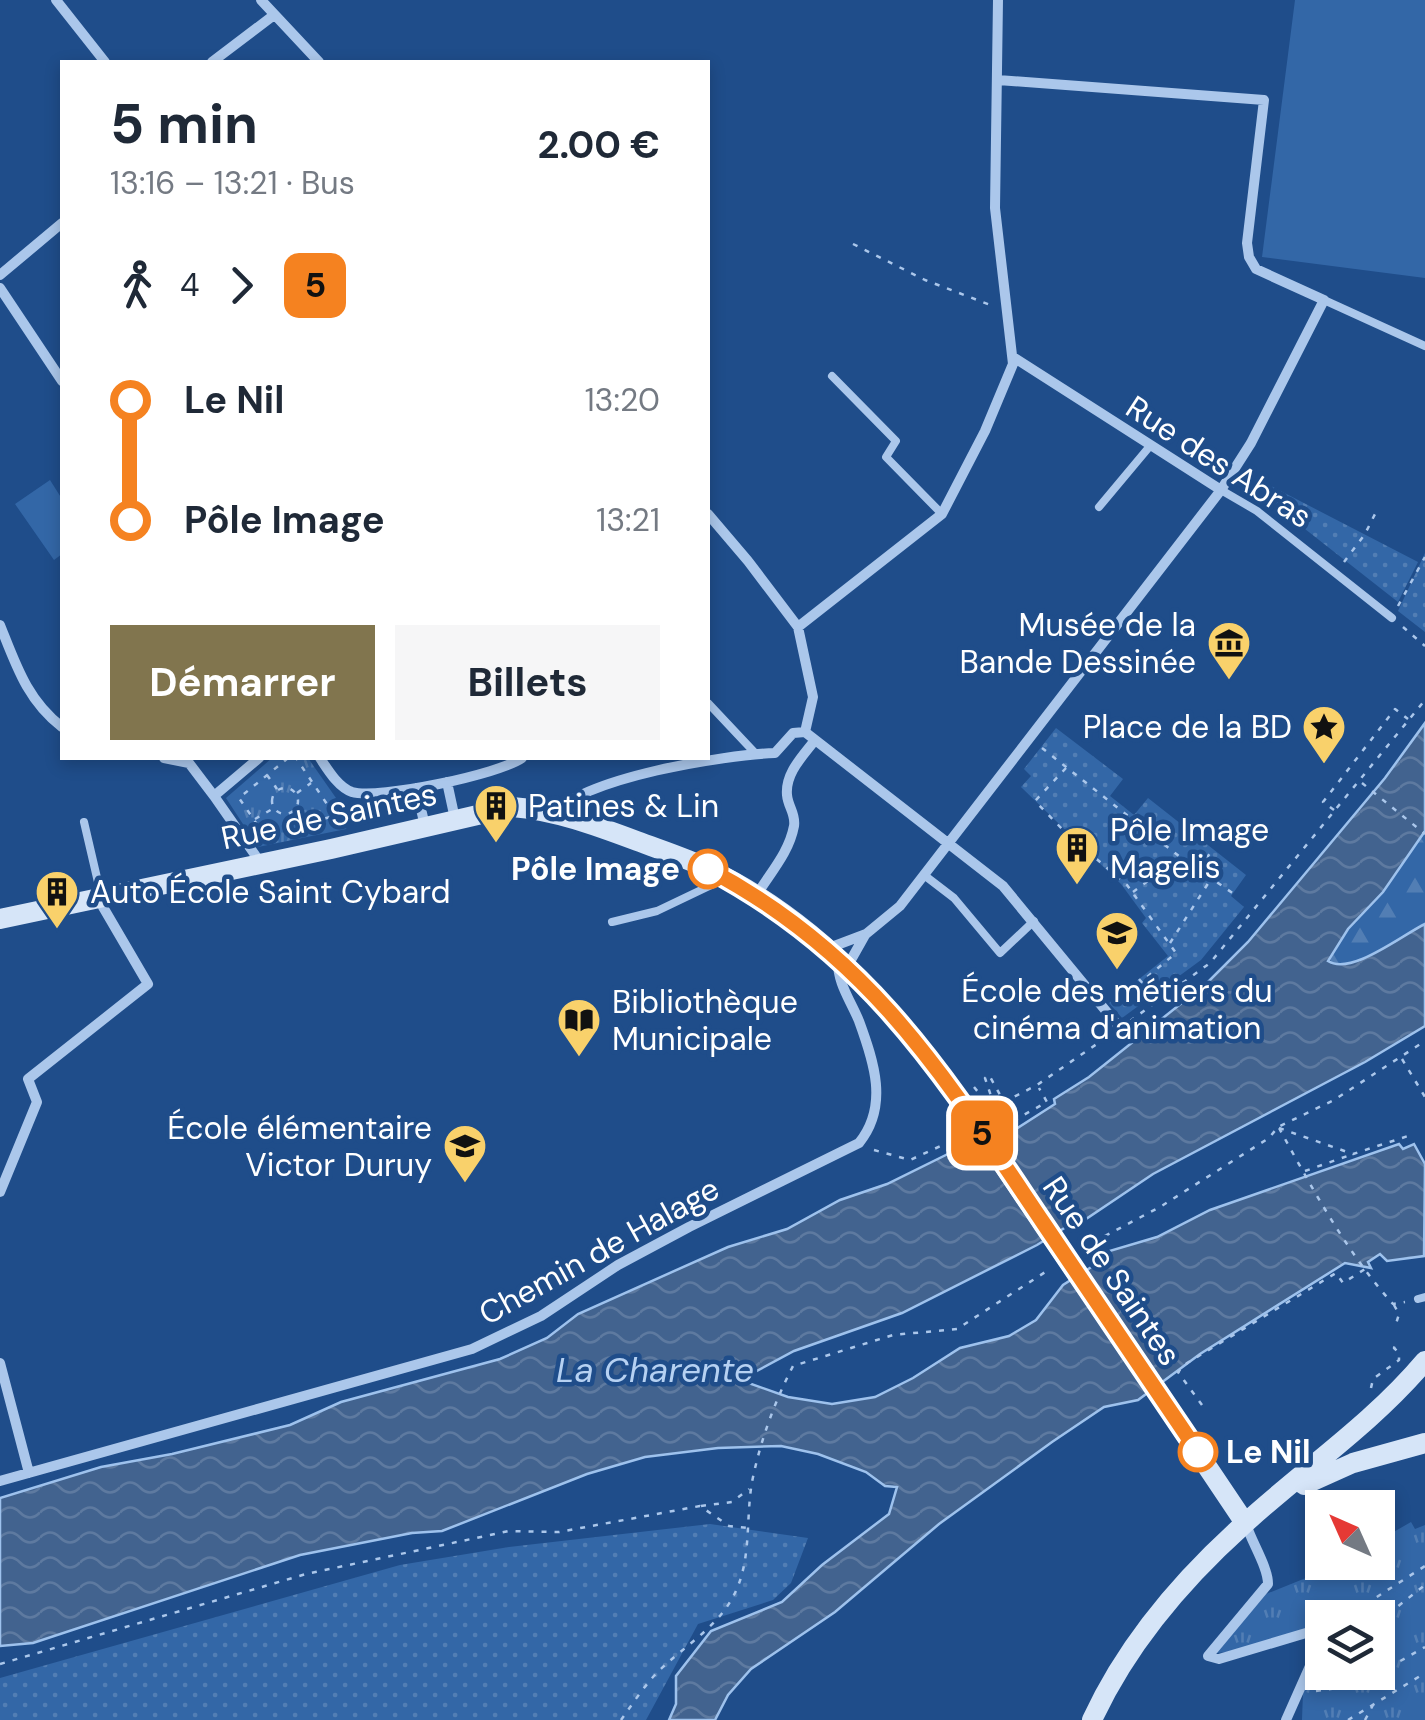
<!DOCTYPE html>
<html lang="fr">
<meta charset="utf-8">
<style>
body{margin:0;font-family:"DM Sans",sans-serif;background:#f6f6f7;color:#1f2937;height:100vh;display:flex;flex-direction:column;font-size:38px;white-space:nowrap}
*{box-sizing:border-box;margin:0}
p{font-size:32px;color:#747a83}
.icon{flex:none;width:55px;height:55px;fill:none;stroke:currentColor;stroke-width:2;stroke-linecap:round;stroke-linejoin:round}
.map{position:relative;flex:1;overflow:hidden}
.sheet{position:absolute;left:60px;top:60px;width:650px;height:700px;display:flex;flex-direction:column;background:#fff;border-radius:0px;box-shadow:0 5px 15px #0003}
.sheet>*{flex:none}
.badge{padding:0 20px;border-radius:15px;font-size:35px;line-height:65px}
.needle{width:65px;rotate:315deg}
.buttons{position:absolute;left:1305px;top:1490px;display:grid;gap:20px}
.buttons a{display:grid;place-items:center;width:90px;height:90px;border-radius:0px;background:#fff;box-shadow:0 5px 15px #0003;font-size:50px}
.map>.badge{position:absolute;translate:-50% -50%;box-shadow:0 0 0 5px #fff}
.legs{display:flex;align-items:center;gap:15px;height:110px;padding:0 50px;font-size:32px}
.legs p{margin-inline-start:auto}
.headline{display:flex;align-items:center;justify-content:space-between;height:170px;padding:0 50px}
h1{font-size:55px;font-weight:700;line-height:75px}
.button{display:flex;gap:20px;margin-top:auto;padding:20px 50px}
.button a{flex:1;height:115px;border-radius:0px;background:#81754e;color:#fff;font-size:40px;font-weight:700;line-height:115px;text-align:center}
.button a+a{background:#f6f6f7;color:#1f2937}
ul{padding:0 50px;list-style:none}
li{display:flex;align-items:center;gap:35px;height:120px;font-size:38px}
li i{display:grid;place-items:center;width:15px;height:100%;margin:0 12px;background:currentColor}
li i::after{content:'';width:25px;height:25px;margin:-12px;border:8px solid;border-radius:50%;background:#fff}
li p{margin-inline-start:auto}
li:first-child i{background:linear-gradient(#0000 50%,currentColor 0)}
li:last-child i{background:linear-gradient(currentColor 50%,#0000 0)}
.map>svg:first-child{display:block}
.grass{fill:url(#grass-dots)}
.forest{fill:url(#forest-firs)}
.park{fill:url(#park-tufts)}
.pitch{fill:#3367a7}
.water{fill:url(#water-waves);stroke:#9ec2ed;stroke-width:2.5}
.lines{fill:none;stroke-linecap:round;stroke-linejoin:round}
.path{stroke:#abc7eb;stroke-width:2.5;stroke-dasharray:5 8;stroke-linecap:butt}
.lane{stroke:#abc7eb;stroke-width:8}
.street{stroke:#abc7eb;stroke-width:10}
.secondary{stroke:#d6e5f8;stroke-width:20}
.secondary-bridge{stroke:#d6e5f8;stroke-width:20}
.line-1-casing{stroke:#fff;stroke-width:22}
.line-1{stroke:#f58220;stroke-width:15}
.stop-1-dot{fill:#fff;stroke:#f58220;stroke-width:5}
.labels{text-anchor:middle;dominant-baseline:central;stroke-width:9;stroke-linejoin:round;paint-order:stroke}
.street-label{font-size:32px;fill:#fff;stroke:#1f4d8a}
.poi-label{font-size:32px;fill:#fff;stroke:#1f4d8a;text-anchor:start}
.stop-label{font-size:32px;font-weight:bold;fill:#fff;stroke:#1f4d8a;text-anchor:end}
.water-label{font-size:35px;font-style:italic;fill:#b6d1f2;stroke:#1f4d8a}
</style>
<div class="map">
<svg width="1425" height="1720" viewBox="0 0 1425 1720">
<defs>
<pattern id="grass-dots" width="8" height="8" patternUnits="userSpaceOnUse" patternTransform="scale(2.5)"><rect width="8" height="8" fill="#3367a7"/><path d="M2 2h.1M6 6h.1" fill="none" stroke="#527eb4" stroke-width="1.8" stroke-linecap="round"/></pattern>
<pattern id="forest-firs" width="22" height="20" patternUnits="userSpaceOnUse" patternTransform="scale(2.5)"><rect width="22" height="20" fill="#3367a7"/><path d="M5 1l3.5 6h-7zM16 11l3.5 6h-7z" fill="#527eb4"/></pattern>
<pattern id="park-tufts" width="24" height="20" patternUnits="userSpaceOnUse" patternTransform="scale(2.5)"><rect width="24" height="20" fill="#3367a7"/><path d="M3 7l-1-3M5 7V3M7 7l1-3M15 17l-1-3M17 17v-4M19 17l1-3" fill="none" stroke="#527eb4"/></pattern>
<pattern id="water-waves" width="16" height="10" patternUnits="userSpaceOnUse" patternTransform="scale(2.5)"><rect width="16" height="10" fill="#42638f"/><path d="M0 5q4-4 8 0t8 0" fill="none" stroke="#5e7aa0"/></pattern>
</defs>
<rect width="100%" height="100%" fill="#1f4d8a"/>
<!-- grass -->
<path class="grass" d="M1269 485 1418 562 1398 602 1263 496Z
M1425 553V632L1398 611Z
M1056 728 1123 779 1110 796 1134 815 1148 798 1246 875 1231 896 1244 907 1201 960 1122 1018 1109 1003 1168 956 1142 923 1146 918 1121 884 1021 787 1031 776 1024 769Z
M710 1524 808 1538 791 1583 773 1600 698 1624 646 1720H0V1678L400 1565 509 1547Z"/>
<!-- forest -->
<path class="forest" d="M1425 831V924C1397 938 1365 968 1332 965L1329 956 1348 929 1383 892Z"/>
<!-- park -->
<path class="park" d="M272 758H308L350 818 346 829 258 847 226 798Z
M1411 1522 1415 1529 1425 1525V1720H1302L1303 1693 1322 1650V1672H1378V1618H1322V1626L1316 1624C1283 1637 1250 1651 1215 1653L1266 1594 1343 1563 1378 1562V1541Z"/>
<!-- pitch -->
<path class="pitch" d="M1295 0H1425V278L1262 257Z
M50 480 62 499V554L54 560 15 504Z"/>
<!-- water -->
<path class="water" d="M1425 723V831L1383 892 1348 929 1328 961C1351 976 1402 935 1425 924V1026L1365 1062 1153 1174 1083 1221 1071 1224 1037 1245 902 1313 794 1351 740 1380 788 1397 832 1404 875 1397 913 1378 960 1348 1009 1336 1036 1320 1063 1285 1093 1266 1106 1252 1157 1237 1210 1210 1399 1144 1403 1149 1414 1144 1425 1164 1424 1256 1387 1261 1380 1254 1368 1262 1371 1268 1345 1263 1200 1354 1138 1400 1104 1407 1052 1442 939 1524 835 1612 751 1669 728 1695 715 1720H669L676 1704V1676L711 1631 782 1602 822 1565 889 1514 897 1487 885 1486 866 1472 818 1454 781 1446 718 1448 645 1457 587 1474 442 1531 412 1533 300 1555 33 1643 0 1646V1498L101 1467 172 1454 290 1425 341 1402 500 1359 547 1338 578 1314 728 1247 787 1229 840 1200 887 1184 954 1151 969 1154 985 1149 1055 1104 1054 1099 1089 1077 1208 982 1248 942 1385 778Z"/>
<g class="lines">
<!-- path -->
<path class="path" d="M853 244 925 280 993 306
M1344 562 1365 534 1376 512
M1398 606 1425 557
M1403 627 1425 646
M1042 748 1180 857 1234 894
M288 758 239 798 263 833 335 816 296 758
M1066 768 1035 801 1066 833 1127 885 1176 953 1141 982
M267 775 277 789
M1362 783 1425 834
M272 801a13 13 0 1 1 26 0a13 13 0 1 1-26 0Z
M297 793 311 783
M1334 810 1323 802 1395 709 1408 719
M336 817 348 824
M255 819 274 808
M1199 869 1213 849
M1133 892 1179 858
M1170 943 1209 882
M1139 979 1156 1000
M1130 1021 1210 963 1425 700
M1402 1059 1425 1097
M974 1087 994 1112 996 1111 985 1078 989 1075 1004 1102 1037 1085 1107 1037
M1002 1127 1047 1102 1039 1088
M1279 1128C1312 1188 1347 1253 1393 1304L1405 1302
M1279 1128 1353 1154 1408 1136
M874 1150 910 1160 945 1144 969 1148
M1305 1171 1353 1154
M1082 1248 1160 1207 1269 1138 1278 1127 1334 1100 1425 1041
M1394 1305 1399 1314 1395 1327
M1371 1388 1373 1379 1399 1360V1353L1394 1348 1397 1341
M1202 1405 1178 1372 1187 1363 1336 1273 1343 1283 1365 1269
M701 1506 732 1502 749 1489
M1344 1618 1425 1566
M1378 1622 1425 1585
M0 1664 306 1574 509 1531 559 1532 700 1506 729 1526 748 1528
M1316 1691 1358 1685 1425 1647
M621 1720C634 1702 647 1681 664 1666 686 1646 715 1627 730 1602 753 1565 745 1522 752 1482 760 1442 774 1403 793 1366L893 1335 957 1329 1050 1269
M1348 1720 1425 1673
M1365 1720 1373 1705"/>
<!-- lane -->
<path class="lane" d="M1324 300 1425 346
M832 376 896 441 886 457 942 514
M1221 490 1257 511 1392 618
M1099 507 1150 446
M708 703 756 754
M84 822 101 895
M924 875 954 898 1000 953 1034 921
M612 922 657 911 724 879
M1418 1299 1425 1297"/>
<!-- street -->
<path class="street" d="M56 0 105 62
M261 0 319 62
M212 62 274 15
M0 275 62 223
M0 288 62 381
M1013 357 1221 490
M708 514 748 561 798 627 813 697 805 732
M0 625C16 665 27 700 62 727
M798 627 942 514 985 431 1013 364 995 208 998 0
M805 732 1003 886 1120 1028
M164 758 189 763 214 796
M259 758 214 796 260 862
M320 758C328 770 338 787 352 792 378 800 500 774 522 758
M447 782 455 819
M416 788 425 826
M552 815C585 777 724 755 775 753L793 733 805 732
M756 896C770 873 789 853 794 826 796 814 788 807 787 795 785 773 803 756 815 740
M829 948 866 934 900 906 1221 490 1251 443 1324 300 1256 269 1249 257 1247 243 1264 100 998 80
M847 967 865 935
M0 1192 37 1102 28 1079 148 984 103 907 101 898
M0 1363 29 1473
M0 1481 472 1349 541 1316 618 1265 689 1227 859 1143C889 1106 874 1062 859 1021 851 1001 837 983 838 960
M1246 1524C1252 1543 1268 1567 1268 1584L1208 1656 1219 1659 1316 1630 1322 1634
M1286 1720 1322 1639"/>
<!-- secondary -->
<path class="secondary" d="M0 919 331 849 512 807C554 810 597 826 637 841 661 850 686 858 709 869 824 924 907 1023 977 1126
M1155 1389 1245 1523
M1304 1485 1353 1463 1425 1443
M1092 1720C1126 1646 1182 1580 1242 1526 1303 1470 1371 1425 1425 1361"/>
<!-- secondary-bridge -->
<path class="secondary-bridge" d="M977 1126 1155 1389"/>
</g>
<g class="lines">
<defs>
<path id="line-1" d="M708 869C871 955 945 1077 1044 1224 1095 1300 1146 1376 1198 1452"/>
</defs>
<!-- line-1 casing -->
<use href="#line-1" class="line-1-casing"/>
<!-- line-1 -->
<use href="#line-1" class="line-1"/>
</g>
<!-- icons -->
<defs>
<symbol id="museum-pin" viewBox="-11 -11 22 30"><path d="M0 17L-7.5 6A9.5 9.5 0 1 1 7.5 6Z" fill="#f9d16b" stroke="#1f4d8a"/><path d="M0-6L6-3V-2H-6V-3ZM-5-1h2V3h-2ZM-1-1h2V3h-2ZM3-1h2V3H3ZM-6 4H6V6H-6Z" fill="#111"/></symbol>
<symbol id="sight-pin" viewBox="-11 -11 22 30"><path d="M0 17L-7.5 6A9.5 9.5 0 1 1 7.5 6Z" fill="#f9d16b" stroke="#1f4d8a"/><path d="M0-6L1.8-2.2L6-1.7L2.9 1.2L3.7 5.4L0 3.3L-3.7 5.4L-2.9 1.2L-6-1.7L-1.8-2.2Z" fill="#111"/></symbol>
<symbol id="building-pin" viewBox="-11 -11 22 30"><path d="M0 17L-7.5 6A9.5 9.5 0 1 1 7.5 6Z" fill="#f9d16b" stroke="#1f4d8a"/><path d="M-4-6H4V6H1V3H-1V6H-4ZM-2.5-4.3h1.7v1.8h-1.7ZM.8-4.3h1.7v1.8H.8ZM-2.5-1h1.7V.8h-1.7ZM.8-1h1.7V.8H.8Z" fill="#111"/></symbol>
<symbol id="university-pin" viewBox="-11 -11 22 30"><path d="M0 17L-7.5 6A9.5 9.5 0 1 1 7.5 6Z" fill="#f9d16b" stroke="#1f4d8a"/><path d="M0-5L7-2L0 1L-7-2ZM-4 1L0 2.5L4 1V4Q0 6-4 4Z" fill="#111"/></symbol>
<symbol id="library-pin" viewBox="-11 -11 22 30"><path d="M0 17L-7.5 6A9.5 9.5 0 1 1 7.5 6Z" fill="#f9d16b" stroke="#1f4d8a"/><path d="M-6-4Q-3-5.5-.7-3.5V5Q-3 3-6 4ZM6-4Q3-5.5 .7-3.5V5Q3 3 6 4Z" fill="#111"/></symbol>
<symbol id="school-pin" viewBox="-11 -11 22 30"><path d="M0 17L-7.5 6A9.5 9.5 0 1 1 7.5 6Z" fill="#f9d16b" stroke="#1f4d8a"/><path d="M0-5L7-2L0 1L-7-2ZM-4 1L0 2.5L4 1V4Q0 6-4 4Z" fill="#111"/></symbol>
</defs>
<g fill-rule="evenodd">
<use href="#museum-pin" x="1204" y="618" width="50" height="68"/>
<use href="#sight-pin" x="1299" y="702" width="50" height="68"/>
<use href="#building-pin" x="471" y="781" width="50" height="68"/>
<use href="#building-pin" x="1052" y="823" width="50" height="68"/>
<use href="#building-pin" x="32" y="867" width="50" height="68"/>
<use href="#university-pin" x="1092" y="908" width="50" height="68"/>
<use href="#library-pin" x="554" y="995" width="50" height="68"/>
<use href="#school-pin" x="440" y="1121" width="50" height="68"/>
</g>
<!-- markers -->
<g class="stop-1-dot">
<circle cx="708" cy="869" r="18"/>
<circle cx="1198" cy="1452" r="18"/>
</g>
<g class="labels">
<!-- street labels -->
<g class="street-label">
<text transform="translate(1219 462) rotate(33)">Rue des Abras</text>
<text transform="translate(329 816) rotate(-12)">Rue de Saintes</text>
<text transform="translate(599 1251) rotate(-29)">Chemin de Halage</text>
<text transform="translate(1112 1271) rotate(56)">Rue de Saintes</text>
</g>
<!-- poi labels -->
<g class="poi-label">
<text x="1196" y="625" text-anchor="end">Musée de la<tspan x="1196" dy="37">Bande Dessinée</tspan></text>
<text x="1292" y="727" text-anchor="end">Place de la BD</text>
<text x="528" y="806">Patines &amp; Lin</text>
<text x="1110" y="830">Pôle Image<tspan x="1110" dy="37">Magelis</tspan></text>
<text x="90" y="892">Auto École Saint Cybard</text>
<text x="1117" y="991" text-anchor="middle">École des métiers du<tspan x="1117" dy="37">cinéma d'animation</tspan></text>
<text x="612" y="1002">Bibliothèque<tspan x="612" dy="37">Municipale</tspan></text>
<text x="432" y="1128" text-anchor="end">École élémentaire<tspan x="432" dy="37">Victor Duruy</tspan></text>
</g>
<!-- stop labels -->
<g class="stop-label">
<text x="680" y="869">Pôle Image</text>
<text x="1226" y="1452" text-anchor="start">Le Nil</text>
</g>
<!-- water labels -->
<g class="water-label">
<text x="655" y="1370">La Charente</text>
</g>
</g>
</svg>
<div class="buttons">
<a><svg class="needle" viewBox="-14 -14 28 28"><path d="M0-13l5 13h-10z" fill="#e53935"/><path d="M0 13l5-13h-10z" fill="#747a83"/></svg></a>
<a><svg class="icon" aria-label="layers" viewBox="0 0 24 24"><path d="M12 4l9 5-9 5-9-5zM3 14l9 5 9-5"/></svg></a>
</div>
<b class="badge" style="left:982px;top:1133px;background:#f58220;color:#111">5</b>
<section class="sheet">
<div class="headline"><div><h1>5 min</h1><p>13:16 – 13:21 · Bus</p></div><b>2.00 €</b></div>
<div class="legs"><svg class="icon" aria-label="walk" viewBox="0 0 24 24"><circle cx="13" cy="4" r="2"/><path d="M13 8l-2 6 4 7M11 14l-3 7M7 12l3-4h3l4 4"/></svg>4<svg class="icon" aria-label="forward" viewBox="0 0 24 24"><path d="M9 5l7 7-7 7"/></svg><b class="badge" style="background:#f58220;color:#111">5</b></div>
<ul>
<li><i style="color:#f58220"></i><b>Le Nil</b><p>13:20</p></li>
<li><i style="color:#f58220"></i><b>Pôle Image</b><p>13:21</p></li>
</ul>
<div class="button"><a>Démarrer</a><a>Billets</a></div>
</section>
</div>
